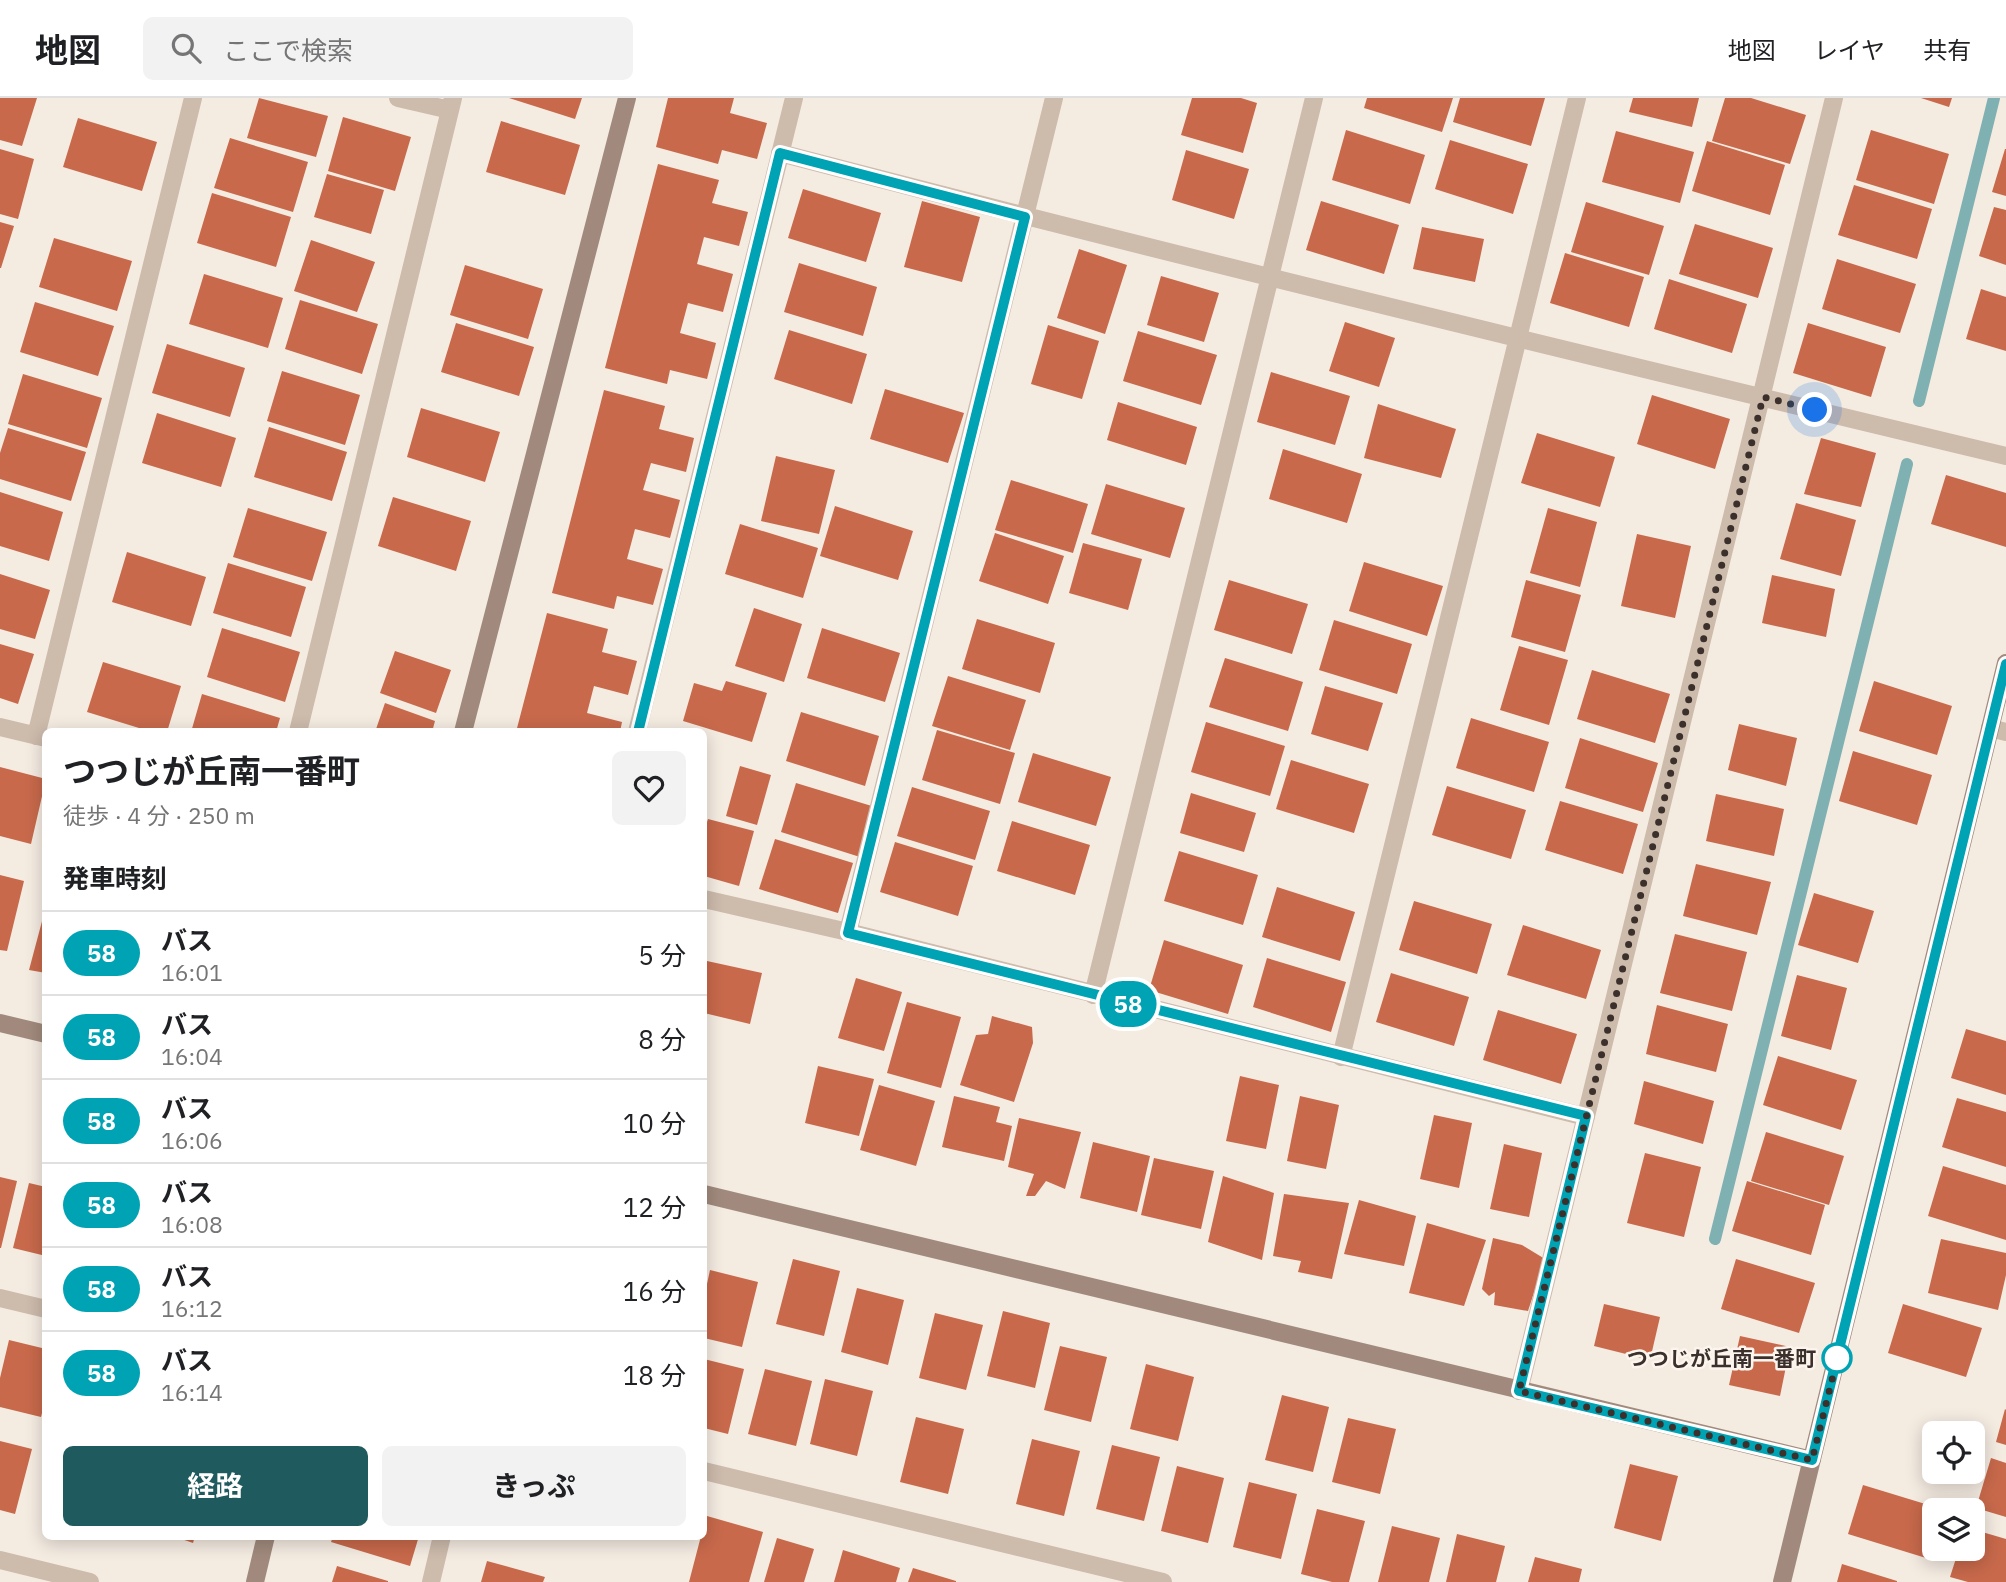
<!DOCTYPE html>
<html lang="ja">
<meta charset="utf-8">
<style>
body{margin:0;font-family:"IBM Plex Sans","Noto Sans JP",sans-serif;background:#f2f2f2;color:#202124;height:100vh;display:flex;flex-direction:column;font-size:26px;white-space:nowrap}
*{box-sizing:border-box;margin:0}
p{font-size:23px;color:#757577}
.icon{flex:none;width:38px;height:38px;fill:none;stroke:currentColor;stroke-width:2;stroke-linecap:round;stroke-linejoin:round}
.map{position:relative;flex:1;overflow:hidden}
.panel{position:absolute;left:42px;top:630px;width:665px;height:812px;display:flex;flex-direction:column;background:#fff;border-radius:10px;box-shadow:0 4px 18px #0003}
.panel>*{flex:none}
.badge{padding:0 14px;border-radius:23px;font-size:24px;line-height:46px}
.controls{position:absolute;left:1922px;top:1323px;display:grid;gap:14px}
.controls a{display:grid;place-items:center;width:63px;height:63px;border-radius:10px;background:#fff;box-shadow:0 4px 18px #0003;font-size:35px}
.you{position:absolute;width:35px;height:35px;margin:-18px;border:5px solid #fff;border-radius:50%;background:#1a73e8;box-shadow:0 0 0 10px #1a73e833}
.map>.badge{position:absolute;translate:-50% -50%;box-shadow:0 0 0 4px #fff}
h2{padding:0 21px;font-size:26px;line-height:63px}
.round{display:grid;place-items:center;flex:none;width:74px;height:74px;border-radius:10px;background:#f2f2f2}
.overview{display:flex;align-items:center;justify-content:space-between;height:119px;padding:0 21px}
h1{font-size:33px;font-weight:700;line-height:52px}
.button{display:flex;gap:14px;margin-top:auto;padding:14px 21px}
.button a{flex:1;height:80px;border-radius:10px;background:#1f5a5e;color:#fff;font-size:28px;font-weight:700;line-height:80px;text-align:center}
.button a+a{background:#f2f2f2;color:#202124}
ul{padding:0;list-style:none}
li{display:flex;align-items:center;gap:21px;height:84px;padding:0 21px;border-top:2px solid #e0e0e0}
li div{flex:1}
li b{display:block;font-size:26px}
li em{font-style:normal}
li .badge{min-width:77px;font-weight:700;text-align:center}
header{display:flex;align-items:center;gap:42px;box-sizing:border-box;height:98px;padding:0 35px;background:#fff;border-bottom:2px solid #e0e0e0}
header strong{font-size:33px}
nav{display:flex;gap:38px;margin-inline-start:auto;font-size:24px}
.search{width:490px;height:63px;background:#f2f2f2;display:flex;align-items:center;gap:18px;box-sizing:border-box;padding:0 24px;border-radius:10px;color:#757577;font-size:26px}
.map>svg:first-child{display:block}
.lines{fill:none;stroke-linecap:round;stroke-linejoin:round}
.stream{stroke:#7fb0b2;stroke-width:12}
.building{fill:#c8694b}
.street{stroke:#cdbbac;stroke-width:18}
.secondary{stroke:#a18a7d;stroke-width:18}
.line-casing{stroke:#fff;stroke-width:16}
.line{stroke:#00a3b4;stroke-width:10}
.walk{stroke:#3b302b;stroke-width:7;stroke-dasharray:0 12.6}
.stop-dot{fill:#fff;stroke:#00a3b4;stroke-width:3.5}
.labels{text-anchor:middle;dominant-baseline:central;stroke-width:5;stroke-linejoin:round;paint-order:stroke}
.stop-label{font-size:21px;font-weight:bold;fill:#3b302b;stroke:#fbf5ee;text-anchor:end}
</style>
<header>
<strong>地図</strong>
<div class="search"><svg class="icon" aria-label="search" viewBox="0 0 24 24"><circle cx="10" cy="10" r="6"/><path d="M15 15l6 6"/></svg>ここで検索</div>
<nav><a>地図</a><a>レイヤ</a><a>共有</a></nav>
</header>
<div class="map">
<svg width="2006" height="1484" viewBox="0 0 2006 1484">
<rect width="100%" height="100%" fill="#f4ebe1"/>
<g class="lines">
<!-- stream -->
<path class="stream" d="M1919 303 1994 0
M1715 1141 1907 366"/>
</g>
<!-- building -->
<path class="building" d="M0 0H37L22 48 0 42Z
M259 0 328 18 316 59 247 40Z
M509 0H582L575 21Z
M668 0H734L730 15 767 25 757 61 722 52 718 66 656 49Z
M1192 0H1241L1257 5 1243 55 1181 37Z
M1367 0H1453L1442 34 1364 10Z
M1460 0H1545L1531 48 1453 24Z
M1633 0H1699L1692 29 1629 14Z
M1725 0H1751L1806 17 1790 66 1712 43Z
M1921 0H1952L1949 9Z
M343 19 411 39 395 93 328 73Z
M78 20 157 44 142 93 63 69Z
M501 23 580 47 565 97 486 74Z
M1346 32 1425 57 1410 106 1332 82Z
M1871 32 1949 56 1934 106 1856 82Z
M1616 33 1694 54 1680 105 1602 84Z
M230 40 308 64 293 114 214 90Z
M1450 42 1528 66 1513 116 1435 91Z
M1707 43 1785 67 1770 117 1692 93Z
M0 51 34 61 18 121 0 116Z
M2005 51H2006V98L1992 94Z
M1186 52 1249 71 1234 121 1172 102Z
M658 66 719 82 712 105 748 114 739 148 704 139 697 166 733 176 723 214 688 205 680 235 716 245 707 281 670 272 667 286 605 270Z
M327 76 384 92 371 136 314 119Z
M1854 87 1932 111 1917 161 1838 137Z
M803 91 881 115 866 164 788 140Z
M212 95 291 119 276 169 197 145Z
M922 103 980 119 962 184 904 169Z
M1321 103 1399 127 1384 176 1306 152Z
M1586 104 1664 128 1649 177 1571 154Z
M1994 109 2006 112V167L1979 158Z
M0 124 14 128 1 170H0Z
M1695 126 1773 150 1758 200 1679 176Z
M1422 129 1484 141 1475 184 1413 171Z
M54 140 132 163 117 213 39 189Z
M311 142 375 164 357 214 294 193Z
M1079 151 1127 167 1105 236 1057 220Z
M1565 155 1644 179 1629 229 1550 205Z
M1837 161 1916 186 1900 235 1822 211Z
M799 165 877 189 863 238 784 214Z
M465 167 543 191 528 241 450 217Z
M204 176 283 200 268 250 189 226Z
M1161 178 1219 195 1204 244 1147 227Z
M1669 181 1747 206 1732 255 1654 231Z
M1981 191 2006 199V253L1966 241Z
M300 202 378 226 362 276 285 251Z
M35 204 114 228 98 278 20 254Z
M1345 224 1395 240 1379 289 1329 273Z
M456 225 534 249 519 298 441 274Z
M1808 225 1886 249 1871 299 1793 275Z
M1048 227 1099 243 1082 301 1031 286Z
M789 232 867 256 852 306 774 281Z
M1138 233 1217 257 1201 307 1123 283Z
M167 246 245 270 230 319 152 295Z
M282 273 360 297 345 347 267 323Z
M1271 274 1350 298 1335 347 1257 324Z
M23 276 102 300 87 350 8 326Z
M885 291 964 315 948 365 870 341Z
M604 292 665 308 659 331 694 340 686 374 651 365 643 392 680 402 670 440 635 431 627 461 663 471 653 507 617 498 614 511 552 495Z
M1652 297 1730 321 1715 371 1637 346Z
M1118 304 1197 329 1186 367 1107 342Z
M1378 306 1456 331 1441 380 1364 360Z
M421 310 500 334 485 384 407 359Z
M157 315 236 340 221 389 142 365Z
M269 329 347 354 332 403 254 379Z
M8 330 86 354 71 403 0 381V355Z
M1537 335 1615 359 1600 409 1521 385Z
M1821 340 1876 355 1861 409 1804 396Z
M1283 351 1362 376 1347 425 1269 401Z
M776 358 835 372 819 436 761 423Z
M1946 377 2006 395V449L1931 426Z
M1011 382 1088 406 1073 455 995 432Z
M1106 386 1185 410 1170 460 1091 436Z
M0 394 63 414 49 463 0 448Z
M393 399 471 423 456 473 378 448Z
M1796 405 1856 422 1841 478 1780 461Z
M835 408 913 433 898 482 820 458Z
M248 410 327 434 312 483 233 459Z
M1548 410 1597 424 1580 489 1530 475Z
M740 426 818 450 803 500 725 476Z
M995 435 1064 458 1048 506 979 483Z
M1637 436 1691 448 1675 520 1621 508Z
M1083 445 1142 461 1128 512 1069 495Z
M127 454 206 479 191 528 112 504Z
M1364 464 1443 488 1427 538 1349 513Z
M228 465 306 489 291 539 213 515Z
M0 476 50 492 35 541 0 531Z
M1772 477 1835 491 1826 539 1762 525Z
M1229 482 1308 506 1292 556 1214 532Z
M1526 482 1581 497 1565 554 1511 539Z
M754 510 802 526 784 584 735 568Z
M547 515 608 531 602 554 637 563 628 597 594 588 587 615 622 624 620 634H516Z
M977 521 1055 545 1040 595 962 571Z
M1334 522 1412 546 1397 596 1319 572Z
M222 530 300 554 285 604 207 579Z
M822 530 900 555 885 604 807 580Z
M0 546 34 556 18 606 0 600Z
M1519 548 1568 562 1549 627 1500 612Z
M395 553 451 572 436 615 380 595Z
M1225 560 1303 584 1288 633 1209 609Z
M103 564 181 588 167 634H152L87 614Z
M1592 572 1670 596 1655 645 1577 621Z
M948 578 1026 602 1010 652 932 628Z
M726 583 767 595 752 644 683 623 694 585 722 593Z
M1874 583 1952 608 1937 657 1859 633Z
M1325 588 1383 605 1368 653 1311 636Z
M202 596 280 620 276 634H191Z
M385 605 435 623 432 634H375Z
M801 614 879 638 865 688 786 663Z
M1471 620 1549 644 1534 694 1456 670Z
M1206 624 1285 648 1270 698 1191 674Z
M1739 626 1797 640 1786 688 1728 672Z
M937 632 1015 655 1000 706 922 682Z
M1580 640 1658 665 1643 714 1565 690Z
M1853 653 1932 677 1917 727 1839 703Z
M1033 655 1111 679 1096 728 1018 704Z
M1291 662 1369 686 1354 735 1276 711Z
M740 668 771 677 757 727 726 718Z
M0 669 46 681 31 746 0 738Z
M796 685 875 709 860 759 781 734Z
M1447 688 1526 712 1511 761 1432 737Z
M912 689 990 713 975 762 897 738Z
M1191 695 1256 715 1244 754 1180 735Z
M1716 696 1784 711 1774 758 1706 743Z
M1560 703 1638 726 1623 776 1545 752Z
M708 721 754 733 739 788 704 778V733Z
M1012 723 1090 747 1075 797 997 773Z
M775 741 853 765 838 815 759 791Z
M895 744 973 768 958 818 880 794Z
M1179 753 1258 777 1243 827 1164 803Z
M1696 766 1771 784 1757 837 1683 818Z
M0 777 24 783 7 853 0 852Z
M1277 789 1355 814 1340 863 1262 839Z
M1814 795 1874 813 1858 865 1798 847Z
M1414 803 1492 826 1477 876 1399 852Z
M45 812H46V875L29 872Z
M1523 827 1601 852 1586 901 1507 877Z
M1675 836 1747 854 1732 913 1660 895Z
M1164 842 1243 867 1228 916 1149 892Z
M1267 860 1346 884 1331 934 1253 909Z
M707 863 762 875 750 926 704 915V880Z
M1391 875 1469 899 1454 948 1376 924Z
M1797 877 1847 890 1831 952 1781 938Z
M856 880 902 894 884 953 838 940Z
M907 904 961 919 941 990 887 975Z
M1657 907 1728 926 1716 974 1646 956Z
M1498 912 1577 936 1561 986 1483 962Z
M992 918 1032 929 1033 945 1014 1004 960 987 976 937 988 936Z
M1966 931 2006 943V997L1951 980Z
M1778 958 1857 982 1841 1032 1763 1007Z
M818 968 874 981 859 1038 805 1025Z
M1240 978 1279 987 1266 1051 1226 1043Z
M1644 983 1714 1003 1703 1046 1634 1026Z
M879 987 935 1003 916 1068 860 1052Z
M954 998 1000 1009 996 1024 1012 1028 1004 1063 942 1049Z
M1300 998 1339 1007 1326 1071 1287 1063Z
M1957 1000 2006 1014V1069L1942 1049Z
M1434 1017 1472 1025 1459 1090 1420 1081Z
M1019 1020 1081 1034 1065 1091 1046 1083 1035 1098H1026L1034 1076 1008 1069Z
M1766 1034 1844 1058 1829 1107 1751 1083Z
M1093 1044 1150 1058 1137 1114 1080 1100Z
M1504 1046 1542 1055 1529 1119 1490 1111Z
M1645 1055 1701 1069 1684 1139 1627 1125Z
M1154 1060 1214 1073 1201 1131 1141 1117Z
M1943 1068 2006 1087V1142L1928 1118Z
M1223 1078 1274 1095 1262 1162 1208 1144Z
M0 1079 17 1083 1 1150H0Z
M1747 1083 1825 1107 1811 1157 1732 1133Z
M29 1085 46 1089V1158L13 1150Z
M1284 1096 1349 1105 1332 1181 1298 1174 1301 1163 1273 1158Z
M1359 1102 1416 1118 1404 1168 1344 1156Z
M1427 1125 1486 1142 1464 1208 1409 1195Z
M1493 1140 1522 1147 1545 1161 1528 1213 1494 1207 1495 1194 1489 1198 1482 1191Z
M1941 1141 2006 1155V1177L1998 1212 1928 1195Z
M793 1161 840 1173 824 1238 776 1226Z
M1736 1161 1815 1185 1799 1235 1721 1211Z
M710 1172 758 1184 742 1249 704 1240V1200Z
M857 1190 904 1202 888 1267 841 1254Z
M1604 1206 1660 1219 1650 1262 1594 1248Z
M1903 1206 1982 1230 1966 1279 1888 1255Z
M1003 1213 1050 1225 1035 1290 987 1278Z
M935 1215 983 1227 966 1292 919 1280Z
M1740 1238 1790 1249 1780 1298 1729 1287Z
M9 1242 46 1251V1300L41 1319 0 1309V1280Z
M1060 1248 1107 1259 1091 1324 1044 1312Z
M704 1261 744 1271 728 1336 704 1330Z
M1146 1266 1194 1279 1178 1343 1130 1331Z
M765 1271 812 1283 796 1348 748 1336Z
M825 1281 873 1293 857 1358 810 1346Z
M1282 1297 1329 1309 1313 1374 1265 1362Z
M2005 1311 2006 1312V1347L1996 1344Z
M916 1319 964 1331 948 1396 900 1384Z
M1348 1320 1396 1331 1380 1396 1332 1384Z
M1032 1341 1080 1353 1064 1418 1016 1406Z
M0 1343 32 1351 15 1416 0 1412Z
M1112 1347 1160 1359 1144 1423 1096 1411Z
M1991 1360 2006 1365V1419L1976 1410Z
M1630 1366 1678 1378 1661 1443 1614 1430Z
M1177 1368 1224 1380 1208 1445 1161 1433Z
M1249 1384 1297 1396 1281 1461 1233 1449Z
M1863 1387 1945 1412H1934V1436L1926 1460 1848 1436Z
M1317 1411 1365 1423 1349 1484H1332L1301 1476Z
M707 1418 763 1434 749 1484H689L701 1438H704Z
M1392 1428 1440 1440 1429 1484H1378Z
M1972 1431 2006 1441V1484H1968L1950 1479 1959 1451H1972Z
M1457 1436 1505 1448 1496 1484H1446Z
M173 1438H195L193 1445Z
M333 1438H419L410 1468 331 1444Z
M777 1440 814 1451 804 1484H764Z
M843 1452 900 1470 896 1484H834Z
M1535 1459 1582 1471 1579 1484H1528Z
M487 1463 545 1479 543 1484H481Z
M1842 1466 1897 1483V1484H1837Z
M337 1468 388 1483V1484H332Z
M913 1470 956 1483V1484H908Z"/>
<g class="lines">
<!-- street -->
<path class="street" d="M398 0 450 12
M780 55C1188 161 1597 260 2006 358
M0 629 46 640
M1990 630 2006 634
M298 634 453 0
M637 634 794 0
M36 638 193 0
M704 801 848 834 1586 1019
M848 834 1054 0
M1093 897 1314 0
M1341 959 1577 0
M0 1200 46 1211
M1519 1293 1834 0
M704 1373 1163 1484
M0 1462 90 1484
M431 1484 442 1438"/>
<!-- secondary -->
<path class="secondary" d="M463 634 627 0
M0 925 46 936
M704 1096 1812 1362
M255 1484 266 1438
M1782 1484 2006 565"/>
</g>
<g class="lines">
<defs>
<path id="line" d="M638 634 780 55 1025 119 848 835 1586 1018 1519 1293 1812 1362 2006 566"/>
</defs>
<!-- line casing -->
<use href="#line" class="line-casing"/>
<!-- line -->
<use href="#line" class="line"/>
<!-- walk -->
<path class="walk" d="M1815 312 1763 299 1519 1293 1812 1362 1839 1254 1837 1260"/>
</g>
<!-- markers -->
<circle class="stop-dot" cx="1837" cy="1260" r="14"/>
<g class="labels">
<!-- stop labels -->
<g class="stop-label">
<text x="1816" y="1260">つつじが丘南一番町</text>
</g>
</g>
</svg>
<div class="controls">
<a><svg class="icon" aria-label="locate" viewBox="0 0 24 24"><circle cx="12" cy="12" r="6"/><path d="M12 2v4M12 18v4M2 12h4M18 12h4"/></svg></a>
<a><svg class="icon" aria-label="layers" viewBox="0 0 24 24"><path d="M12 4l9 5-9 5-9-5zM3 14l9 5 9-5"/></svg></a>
</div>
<div class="you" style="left:1815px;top:312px"></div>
<b class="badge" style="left:1128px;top:906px;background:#00a3b4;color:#fff">58</b>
<section class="panel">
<div class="overview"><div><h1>つつじが丘南一番町</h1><p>徒歩 · 4 分 · 250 m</p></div><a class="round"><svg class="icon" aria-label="heart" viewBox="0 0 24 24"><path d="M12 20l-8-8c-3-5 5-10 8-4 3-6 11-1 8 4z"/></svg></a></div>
<h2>発車時刻</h2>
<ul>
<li><span class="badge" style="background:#00a3b4;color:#fff">58</span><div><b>バス</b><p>16:01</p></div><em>5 分</em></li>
<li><span class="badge" style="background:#00a3b4;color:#fff">58</span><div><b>バス</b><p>16:04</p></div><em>8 分</em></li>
<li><span class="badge" style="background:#00a3b4;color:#fff">58</span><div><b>バス</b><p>16:06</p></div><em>10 分</em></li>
<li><span class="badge" style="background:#00a3b4;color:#fff">58</span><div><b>バス</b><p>16:08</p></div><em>12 分</em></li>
<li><span class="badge" style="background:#00a3b4;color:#fff">58</span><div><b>バス</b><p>16:12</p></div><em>16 分</em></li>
<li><span class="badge" style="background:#00a3b4;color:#fff">58</span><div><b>バス</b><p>16:14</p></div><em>18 分</em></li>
</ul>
<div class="button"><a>経路</a><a>きっぷ</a></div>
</section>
</div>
